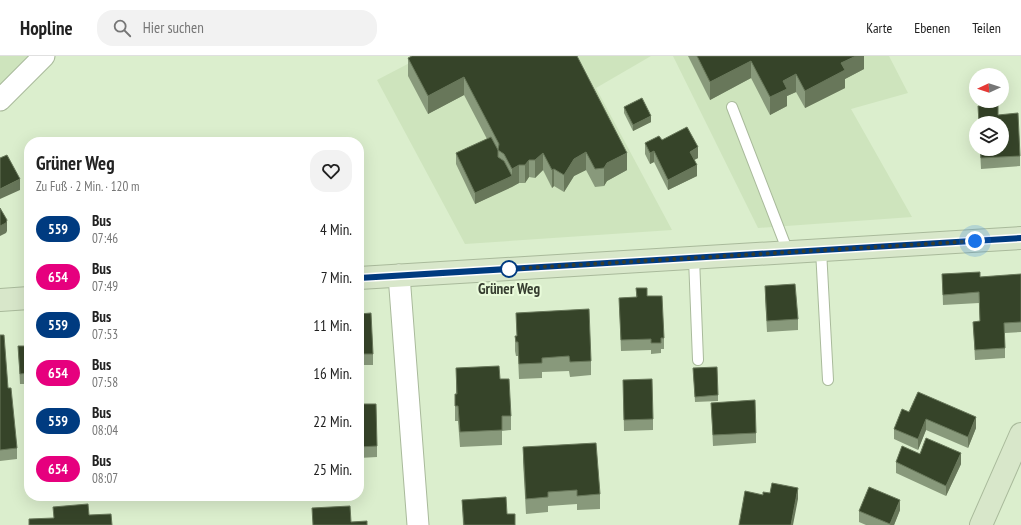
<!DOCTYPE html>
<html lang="de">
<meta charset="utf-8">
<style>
body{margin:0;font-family:"PT Sans Narrow",sans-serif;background:#f2f2f2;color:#222;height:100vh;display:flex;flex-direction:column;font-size:15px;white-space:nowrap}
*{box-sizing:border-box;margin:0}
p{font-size:13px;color:#767676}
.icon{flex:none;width:22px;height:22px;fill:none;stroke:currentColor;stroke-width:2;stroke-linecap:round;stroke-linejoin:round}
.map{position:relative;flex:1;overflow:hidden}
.side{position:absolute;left:24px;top:81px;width:340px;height:364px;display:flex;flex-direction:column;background:#fff;border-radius:16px;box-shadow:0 4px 16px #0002}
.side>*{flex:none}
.badge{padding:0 8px;border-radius:13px;font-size:14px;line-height:26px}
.needle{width:26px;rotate:267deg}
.controls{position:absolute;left:969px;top:12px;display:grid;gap:8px}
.controls a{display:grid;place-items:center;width:40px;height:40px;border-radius:50%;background:#fff;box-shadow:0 4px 16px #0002;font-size:20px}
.you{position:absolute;width:20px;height:20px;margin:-10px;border:3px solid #fff;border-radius:50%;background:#1a73e8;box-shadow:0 0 0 6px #1a73e833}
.map>.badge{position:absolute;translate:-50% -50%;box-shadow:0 0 0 2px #fff}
.round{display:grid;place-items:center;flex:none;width:42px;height:42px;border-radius:16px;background:#f2f2f2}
.overview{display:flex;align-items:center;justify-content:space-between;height:68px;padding:0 12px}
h1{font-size:19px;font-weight:800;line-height:30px}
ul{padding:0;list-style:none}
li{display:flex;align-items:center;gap:12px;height:48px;padding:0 12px}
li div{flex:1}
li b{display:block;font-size:15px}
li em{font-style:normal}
li .badge{min-width:44px;font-weight:700;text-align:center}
header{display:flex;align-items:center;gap:24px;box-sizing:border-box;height:56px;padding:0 20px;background:#fff;border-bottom:1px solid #e0e0e0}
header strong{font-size:19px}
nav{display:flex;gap:22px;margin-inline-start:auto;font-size:14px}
.search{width:280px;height:36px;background:#f2f2f2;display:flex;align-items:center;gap:10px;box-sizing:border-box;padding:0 14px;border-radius:16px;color:#767676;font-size:15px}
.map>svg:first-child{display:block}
.built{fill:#cee4bd}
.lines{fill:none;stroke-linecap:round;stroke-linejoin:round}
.lane-casing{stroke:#a9ba9b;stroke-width:12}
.street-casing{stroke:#a9ba9b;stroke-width:23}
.secondary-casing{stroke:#a9ba9b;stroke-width:24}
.lane{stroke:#fff;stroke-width:10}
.street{stroke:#fff;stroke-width:21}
.secondary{stroke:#d8e7ca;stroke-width:22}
.wall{fill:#88997b}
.shaded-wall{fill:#68775a}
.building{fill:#364429;stroke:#68775a}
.line-casing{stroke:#fff;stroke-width:9}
.line{stroke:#003b80;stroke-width:6}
.walk{stroke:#363d30;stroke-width:4;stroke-dasharray:0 7.2}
.stop-dot{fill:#fff;stroke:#003b80;stroke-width:2}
.labels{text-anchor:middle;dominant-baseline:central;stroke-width:4;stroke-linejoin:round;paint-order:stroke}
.stop-label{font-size:15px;font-weight:bold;fill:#363d30;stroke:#e9fbda}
</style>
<header>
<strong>Hopline</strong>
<div class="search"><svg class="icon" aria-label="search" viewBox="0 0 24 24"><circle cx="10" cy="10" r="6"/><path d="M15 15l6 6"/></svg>Hier suchen</div>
<nav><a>Karte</a><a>Ebenen</a><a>Teilen</a></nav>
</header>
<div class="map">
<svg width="1021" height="469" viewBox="0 0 1021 469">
<rect width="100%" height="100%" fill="#dbeecd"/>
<!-- built -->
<path class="built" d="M0 0H36L0 39Z
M423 0H651L596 32 672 174 465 188 377 24Z
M673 0H889L908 37 851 53 912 161 758 172Z"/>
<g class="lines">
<defs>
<path id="lane" d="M732 51 788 196
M821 194 828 324
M694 202 698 304"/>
<path id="street" d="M0 44 44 0
M399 219 418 469"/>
<path id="secondary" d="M359 222 1021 182
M0 244 29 242
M981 469 1021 378"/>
</defs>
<!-- lane casing -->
<use href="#lane" class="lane-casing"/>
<!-- street casing -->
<use href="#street" class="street-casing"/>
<!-- secondary casing -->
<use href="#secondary" class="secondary-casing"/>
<!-- lane -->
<use href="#lane" class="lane"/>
<!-- street -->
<use href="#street" class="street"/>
<!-- secondary -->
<use href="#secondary" class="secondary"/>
</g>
<!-- wall -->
<path class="wall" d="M577 0 627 114 607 125 604 130 595 131 586 114 574 120 564 136 554 130 552 132 543 114 535 122 529 121 525 127H519L475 148 456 108V97L487 83 464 39 428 58 408 20V2Z
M688 0H864V13L845 23V32L805 52 796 36 787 40V50L770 59 751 22 710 44Z
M978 50 998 59 1020 100V110L981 113 980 93H1002V67H979Z
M624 51 651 66 633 75 624 57Z
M662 84 698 102 694 104 697 120 668 134 654 106 650 108 645 98V87Z
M942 218 980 221 1021 218V276L1005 277V302L975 304 973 266 980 265 979 247 943 249Z
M765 230 798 263V274L767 276 765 241Z
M636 232 647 240 664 282V293H661V297L651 298V294L621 295 619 242 636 241Z
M516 257 591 305V319L570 321 569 315 542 316V322L519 323 518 300H516L515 295V280H517Z
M359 258 373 298V309H362V332H359L360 348 377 390V401L359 402Z
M0 279 17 392V403L0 405Z
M18 290H29V328H20Z
M456 312 500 323 511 360V374L502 375V389L460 391 458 365H455V338H456Z
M693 312 718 339V345L695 346Z
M623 324 653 363V374L624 375Z
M711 347 756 377V387L713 390Z
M909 356 976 372 968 392 926 374 918 394 894 383V373Z
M523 391 600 438V453L577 454V448L548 450V456L526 458 523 406Z
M920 398 961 408 946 440 896 417V406Z
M462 444 507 458 515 469H463Z
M900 454 894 469H866L859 466V455Z"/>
<!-- shaded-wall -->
<path class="shaded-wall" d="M856 0H864V13L845 23V32L805 52V35L841 7Z
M751 5V22L710 44V26Z
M796 18V36L787 40V50L770 59V41L783 25Z
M464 21V39L428 58V40Z
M651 60V66L633 75V69Z
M698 91V102L690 106V96Z
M654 95V106L650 108V97Z
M586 96V114L574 120 564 136V119L574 103Z
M543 97V114L535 122V104Z
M627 97V114L607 125 604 130V112L607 107Z
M529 104V121L525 127V109Z
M519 109V127L512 131V113Z
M697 109V120L668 134V124Z
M554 113V130L552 132V114Z
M512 120V131L475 148V137Z
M20 123V134L0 143V133Z
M7 164V175L6 177 0 180V170Z
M976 361V372L968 392V381Z
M926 363V374L918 394V383Z
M961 397V408L946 440V430Z
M798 432V443L793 469H791Z
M900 444V454L894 469H890Z"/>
<!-- building -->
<path class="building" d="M412 0H577L627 97 607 107 604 112 595 113 586 96 574 103 564 119 554 113 552 114 543 97 535 104H529L525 109H519L512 113 504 98 498 94 499 88 464 21 428 40 408 2Z
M697 0H856L841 7 845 14 805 35 796 18 783 25 787 33 770 41 751 5 710 26Z
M642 42 651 60 633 69 624 51Z
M998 49V59L1018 57 1020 100 981 102 980 93H1002V67H979L978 50Z
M687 71 698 91 690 96 697 109 668 124 654 95 650 97 645 87 659 80 662 84Z
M491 81 498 94V101L504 105 512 120 475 137 456 97Z
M7 99 20 123 0 133V102Z
M0 152 7 164 6 167 0 170Z
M980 216V221L1021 218V266L1004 267 1005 292 975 294 973 266 980 265 979 236 943 239 942 218Z
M795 228 798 263 767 265 765 230Z
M636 232H647V240H662L664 282H661V287H651V283L621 284 619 242 637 241Z
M589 253 591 305 570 306 569 300 542 302V307L519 308 518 286H516L515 280H517L516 257Z
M371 257 373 298H361L362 321H359V258Z
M0 279H4L8 332H11L17 392 0 394Z
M18 290H29V317L20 318Z
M499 310 500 323H509L511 360H502V374L460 376 458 350H455V338H457L456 312Z
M717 311 718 339 695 341 693 312Z
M652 323 653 363 624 364 623 324Z
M359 330 360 348H359Z
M918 336 976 361 968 381 926 363 918 383 894 373 902 353 909 356Z
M755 344 756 377 713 379 711 347Z
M359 348H376L377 390 359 391Z
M926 382 961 397 946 430 896 406 902 390 920 398Z
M596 387 600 438 577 440V434L548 436V441L526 443 523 391Z
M772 427 798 432 791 469H739L745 435 763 439V436L770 437Z
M869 431 900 444 890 468 859 455Z
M506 441 507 458H515V469H464L462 444Z
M88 448 89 459 111 458 112 469H29V463L54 462 53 451Z
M350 450 351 466 367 465V469H313L312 452Z"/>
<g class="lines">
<defs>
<path id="line" d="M359 222 1021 182"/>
</defs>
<!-- line casing -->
<use href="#line" class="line-casing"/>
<!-- line -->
<use href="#line" class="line"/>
<!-- walk -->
<path class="walk" d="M509 213 975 185"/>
</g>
<!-- markers -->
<circle class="stop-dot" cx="509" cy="213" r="8"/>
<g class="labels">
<!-- stop labels -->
<g class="stop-label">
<text x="509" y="232">Grüner Weg</text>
</g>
</g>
</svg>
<div class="controls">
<a><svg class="needle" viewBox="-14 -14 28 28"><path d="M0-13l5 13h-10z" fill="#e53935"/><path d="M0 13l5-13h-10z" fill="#767676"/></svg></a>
<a><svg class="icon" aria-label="layers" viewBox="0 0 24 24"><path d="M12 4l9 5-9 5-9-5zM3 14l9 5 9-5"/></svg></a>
</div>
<div class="you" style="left:975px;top:185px"></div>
<section class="side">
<div class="overview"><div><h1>Grüner Weg</h1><p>Zu Fuß · 2 Min. · 120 m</p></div><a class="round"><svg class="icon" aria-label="heart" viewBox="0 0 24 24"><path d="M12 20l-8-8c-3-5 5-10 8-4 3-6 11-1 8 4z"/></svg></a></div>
<ul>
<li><span class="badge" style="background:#003b80;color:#fff">559</span><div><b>Bus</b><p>07:46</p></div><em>4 Min.</em></li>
<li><span class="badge" style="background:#e6007e;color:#fff">654</span><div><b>Bus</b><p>07:49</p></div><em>7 Min.</em></li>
<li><span class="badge" style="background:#003b80;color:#fff">559</span><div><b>Bus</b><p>07:53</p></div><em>11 Min.</em></li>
<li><span class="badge" style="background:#e6007e;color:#fff">654</span><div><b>Bus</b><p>07:58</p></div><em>16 Min.</em></li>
<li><span class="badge" style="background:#003b80;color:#fff">559</span><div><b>Bus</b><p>08:04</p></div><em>22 Min.</em></li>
<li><span class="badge" style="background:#e6007e;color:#fff">654</span><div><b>Bus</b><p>08:07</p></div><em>25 Min.</em></li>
</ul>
</section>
</div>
